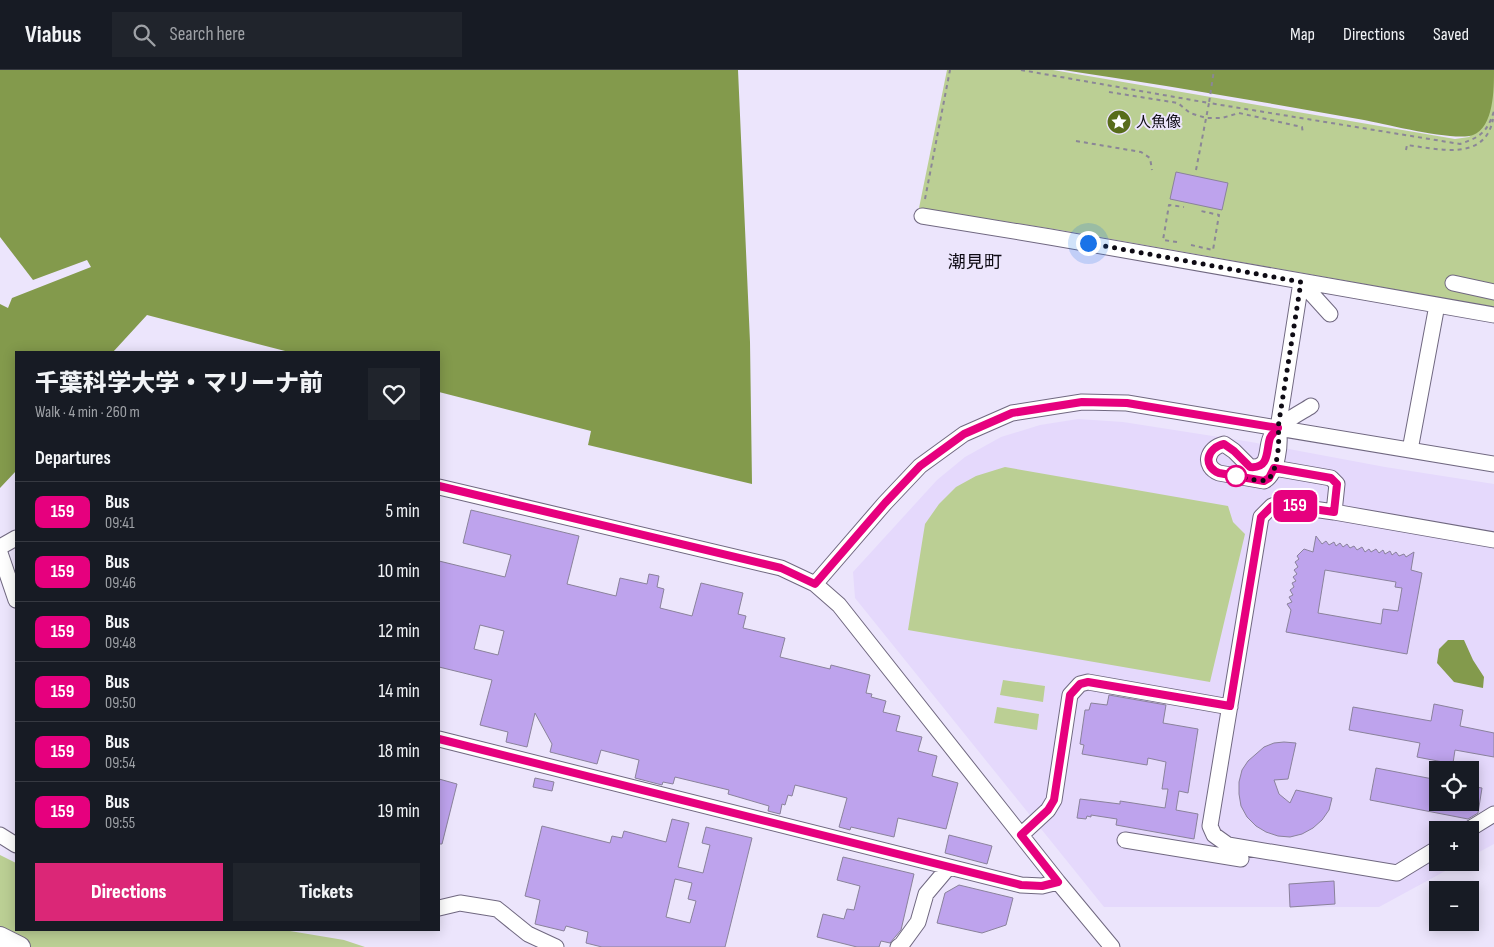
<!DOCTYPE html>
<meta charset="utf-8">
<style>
body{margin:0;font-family:"Sofia Sans Condensed","Noto Sans JP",sans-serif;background:#20242c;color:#f1f3f6;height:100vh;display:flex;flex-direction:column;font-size:19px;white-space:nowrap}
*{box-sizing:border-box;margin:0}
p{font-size:16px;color:#9ea1a6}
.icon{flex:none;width:28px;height:28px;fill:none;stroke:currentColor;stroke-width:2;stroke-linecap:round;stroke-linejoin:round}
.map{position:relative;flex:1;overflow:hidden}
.details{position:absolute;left:15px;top:281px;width:425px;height:580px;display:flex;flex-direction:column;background:#171b24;border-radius:0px;box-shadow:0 2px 12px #0003}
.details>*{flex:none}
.badge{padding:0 10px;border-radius:8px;font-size:18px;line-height:32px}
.controls{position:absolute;left:1429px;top:691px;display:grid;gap:10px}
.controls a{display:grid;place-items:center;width:50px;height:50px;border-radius:0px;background:#171b24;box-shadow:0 2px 12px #0003;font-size:25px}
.you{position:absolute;width:25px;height:25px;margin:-12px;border:4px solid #fff;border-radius:50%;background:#1a73e8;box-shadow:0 0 0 8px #1a73e833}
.map>.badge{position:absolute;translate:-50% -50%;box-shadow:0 0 0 2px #fff}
h2{padding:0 20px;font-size:19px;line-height:45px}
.round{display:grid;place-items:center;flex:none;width:52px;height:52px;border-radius:0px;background:#20242c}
.summary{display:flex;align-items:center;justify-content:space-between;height:85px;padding:0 20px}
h1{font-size:24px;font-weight:800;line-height:38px}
.cta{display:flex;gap:10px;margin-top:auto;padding:10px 20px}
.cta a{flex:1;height:58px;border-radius:0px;background:#db2777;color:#fff;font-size:20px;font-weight:800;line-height:58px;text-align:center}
.cta a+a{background:#20242c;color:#f1f3f6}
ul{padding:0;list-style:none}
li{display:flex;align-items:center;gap:15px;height:60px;padding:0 20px;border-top:1px solid #363941}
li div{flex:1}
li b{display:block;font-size:19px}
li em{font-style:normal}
li .badge{min-width:55px;font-weight:700;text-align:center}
header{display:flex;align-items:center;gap:30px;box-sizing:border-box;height:70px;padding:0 25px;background:#171b24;border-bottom:1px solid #363941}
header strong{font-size:24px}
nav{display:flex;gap:28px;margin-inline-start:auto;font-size:18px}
.search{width:350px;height:45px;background:#20242c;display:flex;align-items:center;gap:12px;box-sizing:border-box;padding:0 18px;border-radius:0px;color:#9ea1a6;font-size:19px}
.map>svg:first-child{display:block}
.built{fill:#e5d9fc;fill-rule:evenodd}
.green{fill:#bbcf94}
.water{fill:#839a4c}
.building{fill:#bea3ed;stroke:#8a829b;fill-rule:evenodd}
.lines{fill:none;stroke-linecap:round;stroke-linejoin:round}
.minor-casing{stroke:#706880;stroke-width:17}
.major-casing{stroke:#706880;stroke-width:22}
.path{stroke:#8b8697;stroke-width:2;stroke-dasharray:4 4;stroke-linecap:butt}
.minor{stroke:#fff;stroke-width:15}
.major{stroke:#fff;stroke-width:20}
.line-casing{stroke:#fff;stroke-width:11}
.line{stroke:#e6007e;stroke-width:8}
.walk{stroke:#0e0b14;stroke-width:5;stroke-dasharray:0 9}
.stop-dot{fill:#fff;stroke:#e6007e;stroke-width:2.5}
.labels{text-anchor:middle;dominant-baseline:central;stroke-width:4;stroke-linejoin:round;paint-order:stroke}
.poi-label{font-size:15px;fill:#0e0b14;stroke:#ece5fc;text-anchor:start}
.quarter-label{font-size:18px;fill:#0e0b14;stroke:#ece5fc}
</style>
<header>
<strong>Viabus</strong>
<div class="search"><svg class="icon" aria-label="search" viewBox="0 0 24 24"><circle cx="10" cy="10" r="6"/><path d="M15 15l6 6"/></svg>Search here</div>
<nav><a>Map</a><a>Directions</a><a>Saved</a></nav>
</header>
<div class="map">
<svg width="1494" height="877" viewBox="0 0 1494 877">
<rect width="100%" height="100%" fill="#ece5fc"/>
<!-- built -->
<path class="built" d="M1078 349 1123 352 1251 372 1385 397 1494 414V774L1470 787V760H1438V792L1460 793 1379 837H1104L855 528 853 502 937 410 965 387 1001 367 1040 355ZM1438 700H1470V732H1438Z"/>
<!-- green -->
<path class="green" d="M947 0H1053L1455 69 1469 67 1478 59 1494 0V237L1060 160 919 138Z
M1005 397 1228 436 1233 452 1245 464 1210 612 908 560 925 454 939 434 956 417 976 406Z
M1003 610 1045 616 1043 632 1000 625Z
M997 637 1039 644 1037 660 994 653Z
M0 785 16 793V860H284L344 870 365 877H0Z"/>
<!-- water -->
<path class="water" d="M0 0H738L750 272 752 414 588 375 591 361 439 322V282H289L147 245 113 282H16V401L0 418V234L8 238 12 228 91 197 87 190 33 210 0 167Z
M1063 0H1494C1494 19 1494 57 1473 65 1456 72 1385 54 1364 50 1264 32 1164 15 1063 0Z
M1448 570H1464L1473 590 1484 607 1483 618 1454 612 1437 593 1439 579Z"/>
<!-- building -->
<path class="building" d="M1176 102 1228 113 1222 140 1170 129Z
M471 440 579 466 567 514 616 526 620 508 647 514 649 504 659 506 657 517 664 519 660 538 692 546 701 513 743 523 738 544 746 546 743 558 785 568 780 587 830 599 831 595 870 605 866 623 872 624 871 627 886 631 883 642 900 646 896 661 922 667 918 681 937 686 932 706 958 713 946 759 898 748 894 767 851 757 850 760 839 757 847 728 795 715 792 726 788 725 785 735 782 734 780 744 768 741 769 736 728 724 729 720 675 707 673 714 663 712 662 715 635 708 639 690 601 680 597 694 550 682 552 674 535 643 527 677 506 672 508 662 480 655 492 610 439 597V491L505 507 511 485 463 473ZM480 555 504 561 498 585 474 579Z
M1316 466 1322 474 1326 471 1329 475 1334 472 1336 476 1340 473 1343 477 1347 474 1350 478 1354 476 1357 480 1362 477 1365 482 1369 479 1371 482 1376 479 1379 483 1383 480 1385 484 1390 481 1392 485 1396 482 1399 486 1404 484 1406 487 1414 482 1411 500 1422 503 1407 584 1286 562 1291 540 1287 534 1292 532 1289 527 1293 525 1290 520 1294 517 1292 513 1296 511 1293 507 1297 504 1294 500 1298 497 1295 492 1299 489 1297 486 1304 479 1313 482ZM1325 500 1396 512 1395 517 1402 518 1398 541 1383 539 1381 554 1318 543Z
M1109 625 1166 635 1163 653 1198 659 1188 723 1179 721 1176 740 1198 744 1194 769 1116 755 1117 749 1091 745V747L1087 746 1086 749 1077 748 1080 729 1120 734V731L1165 738 1168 719H1162L1166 692 1148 688 1147 695 1082 684 1084 675 1080 674 1085 640H1089L1091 633 1107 635Z
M1434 634 1463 640 1460 656 1494 663V687L1455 680 1453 693 1443 692 1417 687 1420 673 1349 660 1353 637 1431 651Z
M1284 672 1296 673 1288 709 1274 710 1279 724 1290 733 1296 720 1332 728 1329 740 1322 750 1313 758 1302 764 1290 767 1278 766 1266 762 1256 756 1247 747 1241 736 1239 724V712L1242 700 1248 691 1264 677 1274 673Z
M1376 698 1438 710V732H1470V716L1482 718 1478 743 1468 749 1370 730Z
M535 708 554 712 552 721 533 717Z
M439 709 457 714 442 774H439Z
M672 749 689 753 678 797 703 803 710 775 702 773 706 757 752 768 725 877H602L586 873 588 862 566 856 564 861 535 854 540 830 525 826 542 756 610 773 612 766 622 768 624 761 666 772ZM675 809 692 813 688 829 696 831 690 853 666 847Z
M949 765 992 776 987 794 945 783Z
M843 787 914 804 901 860 890 873 881 871 879 877H857L817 867 823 844 844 849 847 839 854 840 860 816 837 810Z
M1334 811 1335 834 1290 837 1289 814Z
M959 815 1013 828 1006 855 982 863 937 853 945 823Z"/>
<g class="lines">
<defs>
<path id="minor" d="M922 146 1050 167 1494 245
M1301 212 1278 358C1281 372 1278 404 1264 411L1219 403C1202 396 1207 378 1224 374L1234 381 1250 397C1273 399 1264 376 1272 365 1278 354 1300 343 1311 336
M1301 212 1330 244
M1453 213 1494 222
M1410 380 1437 235
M1274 398 1331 408 1337 414 1334 442
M439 417 781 498 815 514 839 535 1058 812 1112 877
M0 477 16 468
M0 483 16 530
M815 514 885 433 920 396 964 364 1012 343 1082 332 1127 333 1494 394
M439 669 1021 815 1042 816 1058 812
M1468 760 1494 744
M0 765 16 775
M1021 765 1048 740 1054 730 1070 625 1080 614 1088 612 1230 637
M1125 770 1241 789
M1438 778 1397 803 1228 775 1214 765 1210 756 1261 447 1272 436 1278 434 1334 442 1494 470
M439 838 460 833 497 839 528 864 556 877
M898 877 902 874 918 852 926 824 948 798"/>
<path id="major" d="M0 867 20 877"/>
</defs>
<!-- minor casing -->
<use href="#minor" class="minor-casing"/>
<!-- major casing -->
<use href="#major" class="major-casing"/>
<!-- path -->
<path class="path" d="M1021 0 1209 33 1214 0
M1109 22 1178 33 1190 43 1206 48H1222L1239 43 1302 57 1303 64
M1076 71 1141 82 1150 88 1152 100
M1406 80 1407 75C1438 79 1485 92 1493 49
M1196 100 1209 33 1460 74C1480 67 1487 63 1494 41
M925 129 950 0
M1177 172 1163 170 1169 135 1184 137
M1191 175 1213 180 1219 145 1201 141"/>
<!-- minor -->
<use href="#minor" class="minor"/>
<!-- major -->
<use href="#major" class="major"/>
</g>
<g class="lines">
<defs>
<path id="line" d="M439 416 781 498 815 514 885 433 920 396 964 364 1012 343 1082 332 1127 333 1278 358C1275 361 1272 364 1270 368 1266 380 1270 399 1250 397L1234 381 1224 374C1207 378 1202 396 1219 403L1264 411 1269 408 1274 398 1331 408 1337 414 1334 442 1278 434 1272 436 1261 447 1230 636 1088 612 1080 614 1070 625 1054 730 1048 740 1021 765 1058 812 1042 816 1021 815 439 669"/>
</defs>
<!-- line casing -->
<use href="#line" class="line-casing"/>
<!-- line -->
<use href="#line" class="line"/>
<!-- walk -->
<path class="walk" d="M1088 173 1301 212 1278 358C1280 368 1278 406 1266 410 1257 412 1243 407 1234 406H1236"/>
</g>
<!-- icons -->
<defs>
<symbol id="sight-disc" viewBox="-11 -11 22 22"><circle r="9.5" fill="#586c1b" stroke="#ece5fc"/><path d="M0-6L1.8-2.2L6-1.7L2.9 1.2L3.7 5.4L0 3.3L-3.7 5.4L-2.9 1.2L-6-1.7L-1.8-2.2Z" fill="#fff"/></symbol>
</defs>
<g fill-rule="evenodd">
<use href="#sight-disc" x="1105" y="38" width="28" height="28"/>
</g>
<!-- markers -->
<circle class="stop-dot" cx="1236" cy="406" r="10"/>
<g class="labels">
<!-- poi labels -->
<g class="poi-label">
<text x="1136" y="52">人魚像</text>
</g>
<!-- quarter labels -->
<g class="quarter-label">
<text x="975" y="192">潮見町</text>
</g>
</g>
</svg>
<div class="controls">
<a><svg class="icon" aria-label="locate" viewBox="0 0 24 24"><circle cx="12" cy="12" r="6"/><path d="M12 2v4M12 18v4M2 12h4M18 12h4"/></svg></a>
<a>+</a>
<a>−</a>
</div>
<div class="you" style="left:1088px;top:173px"></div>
<b class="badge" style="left:1295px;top:436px;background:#e6007e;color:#fff">159</b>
<section class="details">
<div class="summary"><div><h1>千葉科学大学・マリーナ前</h1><p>Walk · 4 min · 260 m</p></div><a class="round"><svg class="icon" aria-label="heart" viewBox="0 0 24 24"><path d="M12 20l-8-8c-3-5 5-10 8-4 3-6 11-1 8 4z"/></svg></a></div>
<h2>Departures</h2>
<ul>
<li><span class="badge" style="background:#e6007e;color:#fff">159</span><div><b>Bus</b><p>09:41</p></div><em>5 min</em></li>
<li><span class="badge" style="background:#e6007e;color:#fff">159</span><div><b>Bus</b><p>09:46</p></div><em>10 min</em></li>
<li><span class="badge" style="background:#e6007e;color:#fff">159</span><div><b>Bus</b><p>09:48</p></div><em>12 min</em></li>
<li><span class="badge" style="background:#e6007e;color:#fff">159</span><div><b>Bus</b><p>09:50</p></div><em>14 min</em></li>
<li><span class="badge" style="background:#e6007e;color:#fff">159</span><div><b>Bus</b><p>09:54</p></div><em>18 min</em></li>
<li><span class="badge" style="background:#e6007e;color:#fff">159</span><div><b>Bus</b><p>09:55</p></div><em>19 min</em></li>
</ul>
<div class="cta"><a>Directions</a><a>Tickets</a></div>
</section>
</div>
